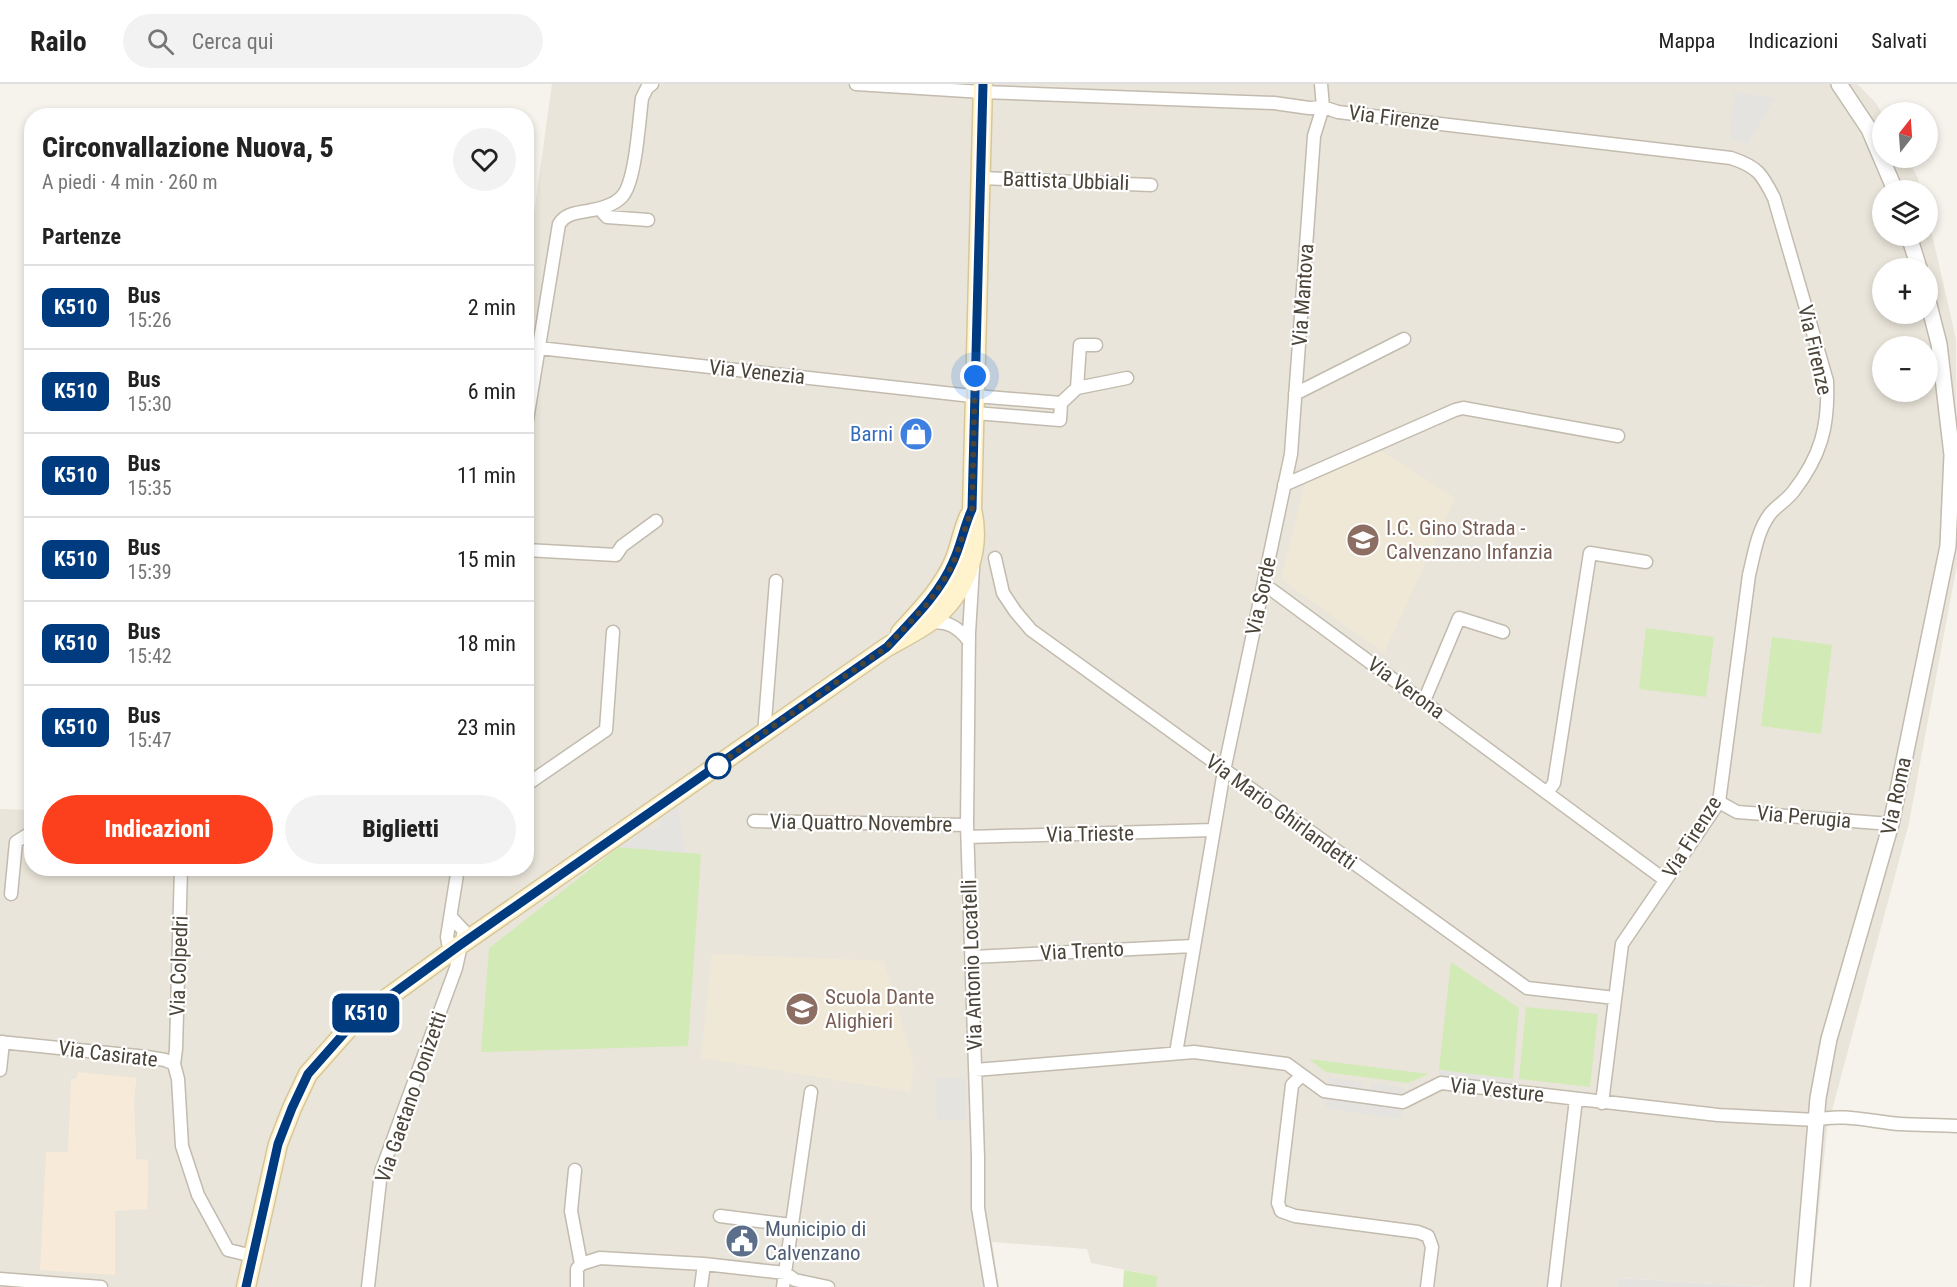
<!DOCTYPE html>
<html lang="it">
<meta charset="utf-8">
<style>
body{margin:0;font-family:"Roboto Condensed",sans-serif;background:#f2f2f2;color:#222;height:100vh;display:flex;flex-direction:column;font-size:22px;white-space:nowrap}
*{box-sizing:border-box;margin:0}
p{font-size:20px;color:#767676}
.icon{flex:none;width:33px;height:33px;fill:none;stroke:currentColor;stroke-width:2;stroke-linecap:round;stroke-linejoin:round}
.map{position:relative;flex:1;overflow:hidden}
.side{position:absolute;left:24px;top:24px;width:510px;height:768px;display:flex;flex-direction:column;background:#fff;border-radius:24px;box-shadow:0 3px 9px #0003}
.side>*{flex:none}
.badge{padding:0 12px;border-radius:9px;font-size:21px;line-height:39px}
.needle{width:39px;rotate:17deg}
.fabs{position:absolute;left:1872px;top:18px;display:grid;gap:12px}
.fabs a{display:grid;place-items:center;width:66px;height:66px;border-radius:50%;background:#fff;box-shadow:0 3px 9px #0003;font-size:30px}
.you{position:absolute;width:30px;height:30px;margin:-15px;border:4px solid #fff;border-radius:50%;background:#1a73e8;box-shadow:0 0 0 9px #1a73e833}
.map>.badge{position:absolute;translate:-50% -50%;box-shadow:0 0 0 3px #fff}
h2{padding:0 18px;font-size:22px;line-height:54px}
.round{display:grid;place-items:center;flex:none;width:63px;height:63px;border-radius:32px;background:#f2f2f2}
.headline{display:flex;align-items:center;justify-content:space-between;height:102px;padding:0 18px}
h1{font-size:28px;font-weight:800;line-height:45px}
.cta{display:flex;gap:12px;margin-top:auto;padding:12px 18px}
.cta a{flex:1;height:69px;border-radius:36px;background:#fc3f1d;color:#fff;font-size:24px;font-weight:800;line-height:69px;text-align:center}
.cta a+a{background:#f2f2f2;color:#222}
ul{padding:0;list-style:none}
li{display:flex;align-items:center;gap:18px;height:84px;padding:0 18px;border-top:2px solid #e0e0e0}
li div{flex:1}
li b{display:block;font-size:22px}
li em{font-style:normal}
li .badge{min-width:66px;font-weight:700;text-align:center}
header{display:flex;align-items:center;gap:36px;box-sizing:border-box;height:84px;padding:0 30px;background:#fff;border-bottom:2px solid #e0e0e0}
header strong{font-size:28px}
nav{display:flex;gap:33px;margin-inline-start:auto;font-size:21px}
.search{width:420px;height:54px;background:#f2f2f2;display:flex;align-items:center;gap:15px;box-sizing:border-box;padding:0 21px;border-radius:33px;color:#767676;font-size:22px}
.map>svg:first-child{display:block}
.residential{fill:#eae5da;fill-rule:evenodd}
.commercial{fill:#f7ead8}
.education{fill:#efe8d6}
.green{fill:#d2eab5}
.parking{fill:#e5e3e0}
.lines{fill:none;stroke-linecap:round;stroke-linejoin:round}
.minor-casing{stroke:#c2bbae;stroke-width:15}
.tertiary-casing{stroke:#c2bbae;stroke-width:18}
.secondary-casing{stroke:#d6c79b;stroke-width:21}
.minor{stroke:#fff;stroke-width:12}
.tertiary{stroke:#fff;stroke-width:15}
.secondary{stroke:#fff3cd;stroke-width:18}
.line-casing{stroke:#fff;stroke-width:14}
.line{stroke:#003b80;stroke-width:9}
.walk{stroke:#4b4439;stroke-width:6;stroke-dasharray:0 10.8}
.stop-dot{fill:#fff;stroke:#003b80;stroke-width:3}
.labels{text-anchor:middle;dominant-baseline:central;stroke-width:4.5;stroke-linejoin:round;paint-order:stroke}
.street-label{font-size:21px;fill:#4b4439;stroke:#fff}
.shop-label{font-size:21px;fill:#366cbe;stroke:#fff;text-anchor:end}
.education-label{font-size:21px;fill:#785e54;stroke:#fff;text-anchor:start}
.service-label{font-size:21px;fill:#4e5e75;stroke:#fff;text-anchor:start}
</style>
<header>
<strong>Railo</strong>
<div class="search"><svg class="icon" aria-label="search" viewBox="0 0 24 24"><circle cx="10" cy="10" r="6"/><path d="M15 15l6 6"/></svg>Cerca qui</div>
<nav><a>Mappa</a><a>Indicazioni</a><a>Salvati</a></nav>
</header>
<div class="map">
<svg width="1957" height="1203" viewBox="0 0 1957 1203">
<rect width="100%" height="100%" fill="#f6f3ec"/>
<!-- residential -->
<path class="residential" d="M552 0H1857L1876 19 1882 30V74H1907L1918 94 1921 106H1882V152H1928V133L1956 255 1957 480 1909 739 1827 1045 1811 1203H1766L1619 1194 1617 1203H1156V1192L1091 1179 1087 1165 992 1158 999 1203H0V725L31 726 32 784H526V186ZM1882 184H1928V230H1882ZM1882 262H1928V308H1882ZM78 989 136 994 134 1016 136 1076 148 1077 147 1124 115 1127V1190L46 1068H68Z"/>
<!-- commercial -->
<path class="commercial" d="M78 988 136 994 134 1016 136 1075 148 1076 147 1125 115 1127V1191L40 1186 46 1068H68L71 995H78Z"/>
<!-- education -->
<path class="education" d="M1381 367 1455 414 1384 569 1281 495 1305 399Z
M712 870 884 877 914 982 910 1008 701 974Z"/>
<!-- green -->
<path class="green" d="M1646 544 1714 553 1706 613 1639 605Z
M1772 553 1832 561 1821 650 1761 642Z
M619 763 701 770 688 962 481 968 489 864Z
M1451 878 1519 924 1513 995 1439 986Z
M1526 923 1598 930 1590 1003 1519 995Z
M1309 975 1429 990 1408 999 1326 988Z
M1124 1186 1157 1192 1156 1203H1123Z"/>
<!-- parking -->
<path class="parking" d="M1734 8 1775 14 1748 60 1730 54Z
M678 722 686 769 619 763 648 742 652 747 661 740 658 736Z
M1439 986 1513 995 1512 1004 1439 995Z
M1328 993 1362 998 1360 1010 1326 1005Z
M935 994H965L966 1037 937 1036Z
M1371 999 1405 1004 1404 1016 1369 1011Z
M1326 1014 1402 1024 1401 1035 1325 1024Z
M1618 1194 1766 1203H1617Z"/>
<g class="lines">
<defs>
<path id="minor" d="M856 0 983 8 1274 19 1309 24 1323 23 1338 28 1731 74C1758 83 1762 90 1774 114L1827 297C1829 342 1821 372 1793 408 1786 417 1776 422 1770 430 1757 447 1754 471 1749 491L1719 718 1622 860 1602 1019
M981 94 1151 101
M600 125 607 133 648 136
M539 264 963 311 1061 319 1060 336 975 329
M1077 304 1127 294
M1295 310 1404 255
M1061 319 1077 304 1080 261H1096
M526 342 559 140C566 128 580 129 592 126 603 124 617 120 624 110 636 92 639 37 642 14L647 4 652 0
M1284 401 1455 326 1463 324 1618 352
M526 466 616 471 622 462 656 437
M995 474 1003 509 1015 527 1031 546 1527 904 1615 914
M973 484 969 549 967 741 978 1073V1124L991 1203
M1263 503 1272 506 1665 796
M929 539C947 536 958 543 969 557
M1424 617 1459 534 1503 548
M764 650 776 497
M526 701 606 646 613 548
M1547 709 1554 699 1590 469 1646 478
M1719 718 1737 728 1891 740
M754 737 967 741
M968 753 1213 746
M181 784 176 965 174 980 178 995 182 1062 198 1111 228 1166 253 1172
M458 784 447 853 448 859 460 861
M11 810 16 758 32 748
M972 873 1193 862
M0 958 147 973 165 976 174 980
M1176 969 1224 687 1291 370 1314 52 1323 23 1321 0
M0 986 3 958
M975 986 1194 968 1287 980 1324 1007 1403 1018 1441 999 1718 1031 1816 1036C1843 1029 1873 1038 1900 1040 1919 1041 1938 1041 1957 1042
M1302 991 1292 1001 1278 1119 1281 1127 1295 1132 1418 1148 1428 1152 1432 1163 1427 1203
M575 1086 571 1127 581 1180
M720 1132 791 1141
M581 1180 600 1174 704 1180 785 1189 795 1196 828 1203
M0 1195 101 1203
M368 1203 381 1088 456 884 464 847 451 833
M577 1203V1185L581 1180
M701 1203 704 1180
M783 1203 811 1008
M1554 1203 1576 1015"/>
<path id="tertiary" d="M1839 0 1869 45 1895 106
M1909 152 1919 184
M1802 1203 1818 1014 1829 955 1891 740 1948 462 1952 371 1939 260 1928 217"/>
<path id="secondary" d="M900 549C920 527 942 505 954 477 960 463 962 447 969 432
M246 1203 278 1060 292 1024 308 990 354 938 460 861 887 563C901 555 918 547 931 537 965 510 982 468 972 425L983 0"/>
</defs>
<!-- minor casing -->
<use href="#minor" class="minor-casing"/>
<!-- tertiary casing -->
<use href="#tertiary" class="tertiary-casing"/>
<!-- secondary casing -->
<use href="#secondary" class="secondary-casing"/>
<!-- minor -->
<use href="#minor" class="minor"/>
<!-- tertiary -->
<use href="#tertiary" class="tertiary"/>
<!-- secondary -->
<use href="#secondary" class="secondary"/>
</g>
<g class="lines">
<defs>
<path id="line" d="M246 1203 278 1060 292 1024 308 990 354 938 460 861 887 563C911 537 939 511 953 478 961 461 964 442 972 425L983 0"/>
</defs>
<!-- line casing -->
<use href="#line" class="line-casing"/>
<!-- line -->
<use href="#line" class="line"/>
<!-- walk -->
<path class="walk" d="M718 682 715 683 887 563 929 518 944 496 953 480 972 425 975 292"/>
</g>
<!-- icons -->
<defs>
<symbol id="shop-disc" viewBox="-11 -11 22 22"><circle r="9.5" fill="#3f7fe0" stroke="#fff"/><path d="M-5-2.5h2.3a2.7 3.5 0 0 1 5.4 0H5L5.5 6h-11ZM-1.5-2.5h3a1.5 2.3 0 0 0-3 0Z" fill="#fff"/></symbol>
<symbol id="school-disc" viewBox="-11 -11 22 22"><circle r="9.5" fill="#8d6e63" stroke="#fff"/><path d="M0-5L7-2L0 1L-7-2ZM-4 1L0 2.5L4 1V4Q0 6-4 4Z" fill="#fff"/></symbol>
<symbol id="civic-disc" viewBox="-11 -11 22 22"><circle r="9.5" fill="#5c6f8a" stroke="#fff"/><path d="M-.6-6.5H3V-4.5H.6V-3L4-1V1h2V6H-6V1h2V-1L-.6-3ZM-1.2 2.5V6h2.4V2.5Z" fill="#fff"/></symbol>
</defs>
<g fill-rule="evenodd">
<use href="#shop-disc" x="897" y="331" width="38" height="38"/>
<use href="#school-disc" x="1344" y="437" width="38" height="38"/>
<use href="#school-disc" x="783" y="906" width="38" height="38"/>
<use href="#civic-disc" x="723" y="1138" width="38" height="38"/>
</g>
<!-- markers -->
<circle class="stop-dot" cx="718" cy="682" r="12"/>
<g class="labels">
<!-- street labels -->
<g class="street-label">
<text transform="translate(1394 34) rotate(7)">Via Firenze</text>
<text transform="translate(1066 97) rotate(2)">Battista Ubbiali</text>
<text transform="translate(1303 211) rotate(-86)">Via Mantova</text>
<text transform="translate(1815 266) rotate(77)">Via Firenze</text>
<text transform="translate(757 288) rotate(6)">Via Venezia</text>
<text transform="translate(1261 512) rotate(-78)">Via Sorde</text>
<text transform="translate(1406 604) rotate(36)">Via Verona</text>
<text transform="translate(1896 712) rotate(-78)">Via Roma</text>
<text transform="translate(1281 728) rotate(36)">Via Mario Ghirlandetti</text>
<text transform="translate(1804 733) rotate(5)">Via Perugia</text>
<text transform="translate(861 739) rotate(1)">Via Quattro Novembre</text>
<text transform="translate(1090 750) rotate(-1)">Via Trieste</text>
<text transform="translate(1692 753) rotate(-58)">Via Firenze</text>
<text transform="translate(1082 867) rotate(-3)">Via Trento</text>
<text transform="translate(972 881) rotate(-92)">Via Antonio Locatelli</text>
<text transform="translate(179 882) rotate(-88)">Via Colpedri</text>
<text transform="translate(108 970) rotate(7)">Via Casirate</text>
<text transform="translate(1497 1006) rotate(6)">Via Vesture</text>
<text transform="translate(411 1013) rotate(-71)">Via Gaetano Donizetti</text>
</g>
<!-- shop labels -->
<g class="shop-label">
<text x="893" y="350">Barni</text>
</g>
<!-- education labels -->
<g class="education-label">
<text x="1386" y="444">I.C. Gino Strada -<tspan x="1386" dy="24">Calvenzano Infanzia</tspan></text>
<text x="825" y="913">Scuola Dante<tspan x="825" dy="24">Alighieri</tspan></text>
</g>
<!-- service labels -->
<g class="service-label">
<text x="765" y="1145">Municipio di<tspan x="765" dy="24">Calvenzano</tspan></text>
</g>
</g>
</svg>
<div class="fabs">
<a><svg class="needle" viewBox="-14 -14 28 28"><path d="M0-13l5 13h-10z" fill="#e53935"/><path d="M0 13l5-13h-10z" fill="#767676"/></svg></a>
<a><svg class="icon" aria-label="layers" viewBox="0 0 24 24"><path d="M12 4l9 5-9 5-9-5zM3 14l9 5 9-5"/></svg></a>
<a>+</a>
<a>−</a>
</div>
<div class="you" style="left:975px;top:292px"></div>
<b class="badge" style="left:366px;top:929px;background:#003b80;color:#fff">K510</b>
<section class="side">
<div class="headline"><div><h1>Circonvallazione Nuova, 5</h1><p>A piedi · 4 min · 260 m</p></div><a class="round"><svg class="icon" aria-label="heart" viewBox="0 0 24 24"><path d="M12 20l-8-8c-3-5 5-10 8-4 3-6 11-1 8 4z"/></svg></a></div>
<h2>Partenze</h2>
<ul>
<li><span class="badge" style="background:#003b80;color:#fff">K510</span><div><b>Bus</b><p>15:26</p></div><em>2 min</em></li>
<li><span class="badge" style="background:#003b80;color:#fff">K510</span><div><b>Bus</b><p>15:30</p></div><em>6 min</em></li>
<li><span class="badge" style="background:#003b80;color:#fff">K510</span><div><b>Bus</b><p>15:35</p></div><em>11 min</em></li>
<li><span class="badge" style="background:#003b80;color:#fff">K510</span><div><b>Bus</b><p>15:39</p></div><em>15 min</em></li>
<li><span class="badge" style="background:#003b80;color:#fff">K510</span><div><b>Bus</b><p>15:42</p></div><em>18 min</em></li>
<li><span class="badge" style="background:#003b80;color:#fff">K510</span><div><b>Bus</b><p>15:47</p></div><em>23 min</em></li>
</ul>
<div class="cta"><a>Indicazioni</a><a>Biglietti</a></div>
</section>
</div>
